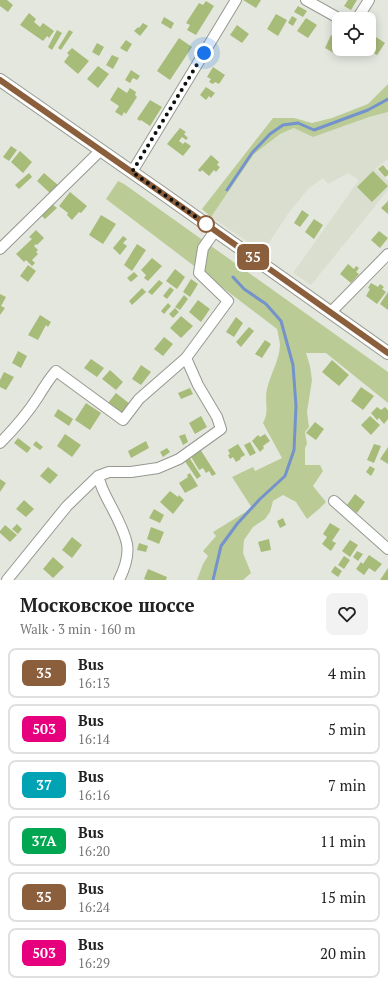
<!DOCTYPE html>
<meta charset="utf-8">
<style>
body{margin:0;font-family:"PT Serif",serif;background:#f2f2f2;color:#222;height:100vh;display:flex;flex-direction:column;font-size:15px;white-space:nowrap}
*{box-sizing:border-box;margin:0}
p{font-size:13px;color:#767676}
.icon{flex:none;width:22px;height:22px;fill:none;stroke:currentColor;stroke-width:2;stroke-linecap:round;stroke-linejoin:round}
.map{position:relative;height:580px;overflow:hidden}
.drawer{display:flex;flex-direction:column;background:#fff;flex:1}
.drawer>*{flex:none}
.badge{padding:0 8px;border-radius:6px;font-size:14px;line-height:26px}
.controls{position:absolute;left:332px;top:12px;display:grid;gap:8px}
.controls a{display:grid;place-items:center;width:44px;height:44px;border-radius:8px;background:#fff;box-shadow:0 2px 10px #0003;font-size:20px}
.you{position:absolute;width:20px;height:20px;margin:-10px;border:3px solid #fff;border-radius:50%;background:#1a73e8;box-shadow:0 0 0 6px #1a73e833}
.map>.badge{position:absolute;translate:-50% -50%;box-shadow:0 0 0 2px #fff}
.round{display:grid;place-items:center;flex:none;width:42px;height:42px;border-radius:8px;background:#f2f2f2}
.headline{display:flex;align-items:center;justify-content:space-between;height:68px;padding:0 20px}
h1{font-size:19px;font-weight:800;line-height:30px}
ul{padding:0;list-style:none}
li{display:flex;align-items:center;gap:12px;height:50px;margin:0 8px 6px;padding:0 12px;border:2px solid #e0e0e0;border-radius:8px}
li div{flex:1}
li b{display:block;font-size:15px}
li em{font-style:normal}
li .badge{min-width:44px;font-weight:700;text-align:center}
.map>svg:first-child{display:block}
.built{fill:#d9dece}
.green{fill:#bacb95}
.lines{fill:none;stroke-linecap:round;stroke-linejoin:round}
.stream{stroke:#7492cc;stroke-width:3}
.building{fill:#a8bc79}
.minor-casing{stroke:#969991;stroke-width:12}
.major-casing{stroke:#969991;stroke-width:14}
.minor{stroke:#fff;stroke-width:10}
.major{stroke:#fff;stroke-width:12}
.line-casing{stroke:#fff;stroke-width:9}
.line{stroke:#8b5e3c;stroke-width:6}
.walk{stroke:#0e0f0c;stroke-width:4;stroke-dasharray:0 7.2}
.stop-dot{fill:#fff;stroke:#8b5e3c;stroke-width:2}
</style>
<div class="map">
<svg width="388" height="580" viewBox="0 0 388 580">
<rect width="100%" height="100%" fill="#e4e7de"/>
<!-- built -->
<path class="built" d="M388 112V159L375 169 388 181V190L311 285 293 273 359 180 348 173 328 184 323 178 308 189 287 215 263 252 211 217 254 154 280 134 294 128 369 117Z"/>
<!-- green -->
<path class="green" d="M388 84V112L369 117 313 137 294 128 280 134 254 154 211 217 202 209 273 118H294L312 123 332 118 368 104Z
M118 181 124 184 388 372V403L326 353H306L310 366 312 380 307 412 309 427 305 432 307 444 305 448V465H320L323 471 313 486 326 502 319 509 307 519 296 502 283 495 273 501 270 512 265 519 253 527 244 540 243 553 251 573 243 580H197L203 564 208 556 203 551 216 536 213 532 252 508 232 477 253 467 255 471 282 458 263 423C270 410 264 402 267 389 270 375 280 359 280 344 279 339 278 333 277 329L106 199Z"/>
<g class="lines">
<!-- stream -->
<path class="stream" d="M227 190 252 153 270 134 283 125 298 123 314 130 368 110 388 99
M213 580 221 546 237 524 260 499 285 476 294 450 296 406 293 365 281 321 266 304 244 289 233 277"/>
</g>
<!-- building -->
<path class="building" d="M0 0H7L13 5 8 12 0 6Z
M243 0H261L256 8Z
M348 0H357L351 10 344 6Z
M206 1 214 6 196 35 187 30 190 25 186 23 199 3 203 5Z
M298 6 307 11 303 17 294 12Z
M29 13 36 19 34 22 40 27 43 23 54 31 49 38 47 36 43 41 20 25Z
M276 14 287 20 278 36 267 29Z
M292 16 297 19 293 26 288 23Z
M164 17 174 23 171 29 161 23Z
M306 18 317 25 308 38 297 31Z
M143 23 148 26 140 36 134 31 138 27 139 28Z
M237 25 249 34 242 43 230 35Z
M57 30 62 33 52 50 48 47Z
M69 30 73 32 61 50 58 48Z
M370 33 385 43 377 55 369 50Z
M331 35 339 40V49H342L339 56 325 48Z
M179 38 192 47 170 80 157 71Z
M126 40 132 44 127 52 120 48Z
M97 43 104 47 99 56 92 52Z
M72 48 89 61 78 74 64 62 69 55 67 53Z
M112 55 119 58 113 69 106 65Z
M98 66 109 74 98 88 87 79Z
M213 67 225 75 219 84 215 82 213 84 209 82 211 79 207 77Z
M131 70 140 76 137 80 133 78 130 83 125 80Z
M118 87 127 93 130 88 136 92 135 95 137 97 126 114 124 112 122 116 115 112 119 106 110 100Z
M206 87 215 93 211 98 209 96 206 100 200 95Z
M150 100 162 107 150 126 141 120 140 121 137 119Z
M180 128 186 132 184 134 188 138 186 140 182 137 179 141 183 144 185 142 191 146 183 156 167 144Z
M11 146 17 150 9 161 3 157Z
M20 151 32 162 23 173 11 162Z
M211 155 219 162 217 165 220 167 216 172 214 170 209 176 202 170 200 172 198 170Z
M383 165 388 171V175L385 177 378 169Z
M373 171 388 186 372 202 357 187Z
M29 173 32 177 19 189 15 185Z
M44 173 59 186 51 194 37 181Z
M70 192 87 206 81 213 79 212 72 220 67 215 68 213 59 206Z
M388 201V214L381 208Z
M52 204 57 208 45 219 40 214Z
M302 210 309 215 300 227 294 223Z
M101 215 116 224 103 244 89 235Z
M314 219 323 225 314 239 305 232Z
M36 230 44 238 37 245 36 244 34 246 38 250 36 252 38 254 32 260 35 263 32 266 26 260 24 262 16 254 32 239 29 237Z
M379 231 388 238 380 248 371 240Z
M123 236 127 239 123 243 127 246 120 255 113 248Z
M137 244 146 250 132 271 124 265Z
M152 258 162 266 148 281 144 278 146 275 141 270Z
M348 264 354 269 356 266 359 268 356 272 359 274 351 283 340 274Z
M28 265 36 271 28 282 20 276Z
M175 269 185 277 177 289 166 281Z
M134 272 138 276 131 282 127 278Z
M191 279 198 284 190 297 183 292Z
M159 280 163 283 152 295 148 292Z
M371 283 378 287 380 284 384 287 382 289 386 292 377 304 366 296 370 289 368 288Z
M170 287 174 290 167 299 163 296Z
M142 288 146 292 132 305 129 301Z
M388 292V310L380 304Z
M0 294 6 297 1 306 5 308 0 315Z
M184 295 188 299 180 310 175 307Z
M198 300 210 309 201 322 189 312Z
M168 303 171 306 164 314 161 311Z
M175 308 179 312 173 318 169 314Z
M40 315 51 322 48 327 46 325 38 340 28 335Z
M181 316 193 326 181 338 170 328Z
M236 317 243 323 234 337 226 332Z
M249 327 254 331 241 347 236 342Z
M164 337 173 344 163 356 154 349Z
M265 340 271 344 262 358 255 354Z
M18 351 27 356 21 368 12 363Z
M91 359 104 368 97 377 84 368Z
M332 360 349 375 339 386 322 372Z
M141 365 151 372 141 385 132 379Z
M110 370 123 382 116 390 102 379Z
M4 372 14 377 6 390 0 387V380Z
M361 387 374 396 363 410 351 401Z
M190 388 193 394 181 399 178 393Z
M116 393 130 404 122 414 108 403Z
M86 403 101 413 90 430 75 420Z
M377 407 381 410 385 407 388 410V419L384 424 379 418 377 420 371 413Z
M58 409 73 419 69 426 54 416Z
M201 416 207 427 195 434 189 423Z
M370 416 380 425 371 435 361 425Z
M315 422 324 429 316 440 306 433Z
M65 434 81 445 72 457 57 446Z
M185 434 188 442 183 445 179 436Z
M265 434 270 441 263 446 264 448 260 452 252 441 258 435 260 437Z
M18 438 31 448 27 453 14 443Z
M36 441 43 447 40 450 33 445Z
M146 441 149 448 131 458 128 451Z
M250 442 256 453 250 456 244 445Z
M238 444 245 455 240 458 241 459 236 462 233 457 230 459 228 455 230 454 228 450Z
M374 444 381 446 374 463 367 460Z
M388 447V464L380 459Z
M167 448 170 452 163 457 160 452Z
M200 449 216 474 212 476 209 471 206 473 203 468 199 470 190 455Z
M189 457 201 476 197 479 184 460Z
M370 466 375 469 371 476 366 472Z
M48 467 58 475 50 484 40 476Z
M190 473 198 486 185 493 179 483 188 477 187 475Z
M0 479 6 483 0 492Z
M170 491 178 497 179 495 184 500 173 514 160 502Z
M355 494 365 502 357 513 347 505Z
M24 500 34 509 26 517 16 509Z
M154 509 164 515 160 523 149 518Z
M283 518 286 525 280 528 277 521Z
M330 523 340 529 332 541 336 543 331 551 322 544 327 537 323 534Z
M17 524 22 529 18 534 12 529Z
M5 525 17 535 10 542 0 533V531Z
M151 527 164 532 159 544 147 539Z
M72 537 82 545 72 558 62 550Z
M269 539 271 550 261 552 258 542Z
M350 540 358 545 350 557 342 551Z
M139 543 148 546 146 552 137 550Z
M357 551 363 554 358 561 353 557Z
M369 555 382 564 375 572 369 568 364 575 356 569 361 562 363 564Z
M344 556 350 560 344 569 338 565Z
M53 557 64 567 53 578 43 569Z
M335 566 342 571 338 577 331 572Z
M388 568V580H380Z
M148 569 167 577 166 580H147L144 579Z"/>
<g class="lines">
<defs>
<path id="minor" d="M306 0 340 19
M357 19 369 0
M132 172 236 0
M0 249 101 150
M331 312 388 254
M0 443C14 429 27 414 38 397 44 387 49 379 56 371L123 420 139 399 186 358 228 301 199 273 203 248 215 231
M98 476C100 481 101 486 103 490 111 508 123 525 127 544 129 556 124 570 119 580
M334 501 388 549
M7 580 67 506 98 476 109 472H131L158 468 179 459 221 429 217 417 198 385 186 358"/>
<path id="major" d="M0 80 162 193 388 353"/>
</defs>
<!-- minor casing -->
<use href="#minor" class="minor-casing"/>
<!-- major casing -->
<use href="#major" class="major-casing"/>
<!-- minor -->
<use href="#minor" class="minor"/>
<!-- major -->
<use href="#major" class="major"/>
</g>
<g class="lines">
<defs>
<path id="line" d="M0 80 162 193 388 353"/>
</defs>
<!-- line casing -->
<use href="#line" class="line-casing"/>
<!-- line -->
<use href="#line" class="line"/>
<!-- walk -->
<path class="walk" d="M204 53 132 172 206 224"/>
</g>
<!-- markers -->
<circle class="stop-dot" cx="206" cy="224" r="8"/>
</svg>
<div class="controls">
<a><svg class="icon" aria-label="locate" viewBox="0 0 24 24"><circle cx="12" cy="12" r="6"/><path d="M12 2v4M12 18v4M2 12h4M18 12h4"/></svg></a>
</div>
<div class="you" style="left:204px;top:53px"></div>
<b class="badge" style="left:253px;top:257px;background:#8b5e3c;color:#fff">35</b>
</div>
<section class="drawer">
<div class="headline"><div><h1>Московское шоссе</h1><p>Walk · 3 min · 160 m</p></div><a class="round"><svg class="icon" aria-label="heart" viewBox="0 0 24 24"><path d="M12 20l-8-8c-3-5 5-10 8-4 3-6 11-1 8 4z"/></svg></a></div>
<ul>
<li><span class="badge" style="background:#8b5e3c;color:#fff">35</span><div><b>Bus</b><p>16:13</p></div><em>4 min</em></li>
<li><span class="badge" style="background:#e6007e;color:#fff">503</span><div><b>Bus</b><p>16:14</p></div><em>5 min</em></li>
<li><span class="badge" style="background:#00a3b4;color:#fff">37</span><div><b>Bus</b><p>16:16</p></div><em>7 min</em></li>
<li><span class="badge" style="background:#00a651;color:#fff">37А</span><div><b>Bus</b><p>16:20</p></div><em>11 min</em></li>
<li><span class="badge" style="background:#8b5e3c;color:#fff">35</span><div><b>Bus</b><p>16:24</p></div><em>15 min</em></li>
<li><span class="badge" style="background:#e6007e;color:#fff">503</span><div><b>Bus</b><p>16:29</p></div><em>20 min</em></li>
</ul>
</section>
